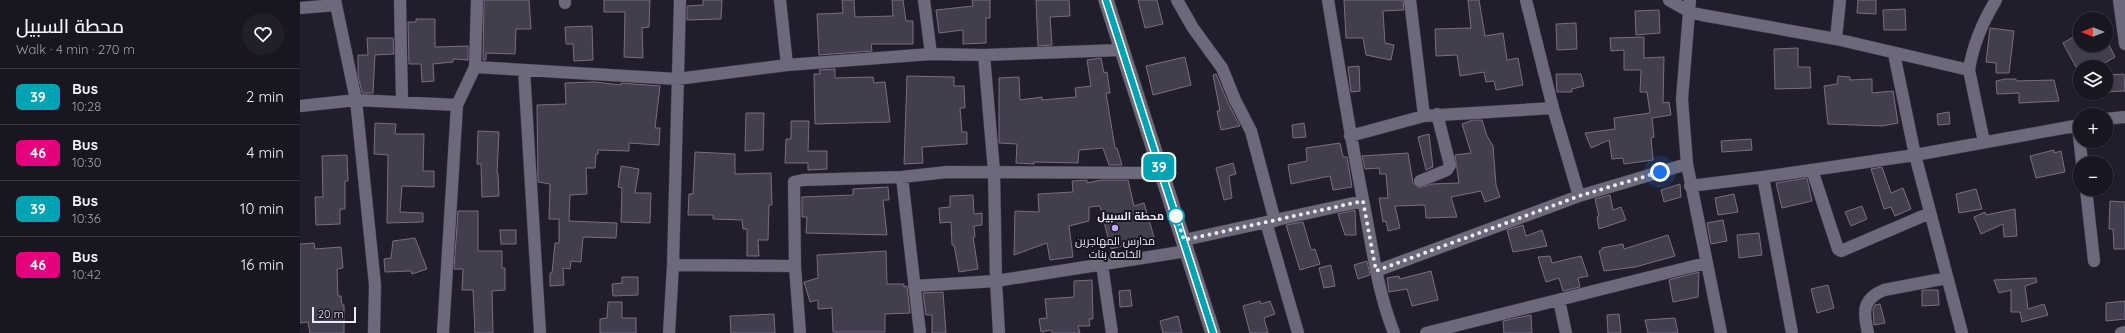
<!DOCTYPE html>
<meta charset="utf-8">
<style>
body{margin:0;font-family:Quicksand,Cairo,sans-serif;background:#231f2a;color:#f1f3f6;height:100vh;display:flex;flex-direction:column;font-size:15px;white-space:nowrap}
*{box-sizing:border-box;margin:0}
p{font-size:13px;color:#9f9fa5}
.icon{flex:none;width:22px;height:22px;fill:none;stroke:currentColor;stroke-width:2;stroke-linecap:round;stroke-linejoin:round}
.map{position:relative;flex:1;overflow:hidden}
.side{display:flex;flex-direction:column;background:#1a1621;width:300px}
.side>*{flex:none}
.badge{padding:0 8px;border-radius:6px;font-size:14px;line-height:26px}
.needle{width:26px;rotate:270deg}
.controls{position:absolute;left:1773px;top:12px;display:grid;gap:8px}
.controls a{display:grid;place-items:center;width:40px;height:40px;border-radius:50%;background:#1a1621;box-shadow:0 1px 3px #0004,0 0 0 1px #38353f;font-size:20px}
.scale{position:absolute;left:12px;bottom:10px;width:44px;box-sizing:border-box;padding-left:4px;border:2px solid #edeaf5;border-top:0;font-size:11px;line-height:14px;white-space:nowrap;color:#edeaf5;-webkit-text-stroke:3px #191422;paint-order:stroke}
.you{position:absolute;width:20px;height:20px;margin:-10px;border:3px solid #fff;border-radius:50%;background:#1a73e8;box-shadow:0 0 0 6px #1a73e833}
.map>.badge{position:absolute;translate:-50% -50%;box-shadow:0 0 0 2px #fff}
.round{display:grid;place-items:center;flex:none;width:42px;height:42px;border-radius:21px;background:#231f2a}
.summary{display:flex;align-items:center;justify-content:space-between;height:68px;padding:0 16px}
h1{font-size:19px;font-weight:600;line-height:30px}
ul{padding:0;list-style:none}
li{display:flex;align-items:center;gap:12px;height:56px;padding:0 16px;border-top:1px solid #38353f}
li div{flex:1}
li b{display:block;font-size:15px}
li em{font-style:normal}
li .badge{min-width:44px;font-weight:700;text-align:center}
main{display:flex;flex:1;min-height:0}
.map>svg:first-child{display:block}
.building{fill:#433e4e;stroke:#756f81}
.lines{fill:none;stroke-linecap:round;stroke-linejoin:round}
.minor-casing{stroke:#3e3946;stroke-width:13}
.tertiary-casing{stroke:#3e3946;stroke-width:16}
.minor{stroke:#6d687a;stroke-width:12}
.tertiary{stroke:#6d687a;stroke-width:15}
.line-casing{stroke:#fff;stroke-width:9}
.line{stroke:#00a3b4;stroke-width:6}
.walk{stroke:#edeaf5;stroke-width:4;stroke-dasharray:0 7.2}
.stop-dot{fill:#fff;stroke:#00a3b4;stroke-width:2}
.poi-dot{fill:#c1a8f3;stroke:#191422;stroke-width:1.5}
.labels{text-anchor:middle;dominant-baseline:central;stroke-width:4;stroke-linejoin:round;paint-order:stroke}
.stop-label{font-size:11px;font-weight:bold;fill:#edeaf5;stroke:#191422;text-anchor:end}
.poi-label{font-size:11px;fill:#edeaf5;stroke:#191422}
</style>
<main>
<section class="side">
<div class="summary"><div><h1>محطة السبيل</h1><p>Walk · 4 min · 270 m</p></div><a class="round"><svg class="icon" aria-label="heart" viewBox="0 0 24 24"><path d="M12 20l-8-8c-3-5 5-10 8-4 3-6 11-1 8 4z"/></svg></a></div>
<ul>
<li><span class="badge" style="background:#00a3b4;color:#fff">39</span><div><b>Bus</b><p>10:28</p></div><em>2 min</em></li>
<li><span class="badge" style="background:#e6007e;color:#fff">46</span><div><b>Bus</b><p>10:30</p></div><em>4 min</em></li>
<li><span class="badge" style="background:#00a3b4;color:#fff">39</span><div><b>Bus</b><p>10:36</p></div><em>10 min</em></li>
<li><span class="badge" style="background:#e6007e;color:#fff">46</span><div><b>Bus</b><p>10:42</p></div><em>16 min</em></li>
</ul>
</section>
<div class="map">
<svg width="1825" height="333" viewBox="0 0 1825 333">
<rect width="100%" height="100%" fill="#221d2c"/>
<!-- building -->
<path class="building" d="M184 0H229L231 29H216L215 54 186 53V60H183Z
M304 0H350L349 27 342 28 343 58 324 57 325 12H304Z
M403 0H422L421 19 387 20V6L403 5Z
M542 0H554L555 17 593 16 592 0H603L606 21H613V44H571L572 51 519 55 517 14 543 13Z
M672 0H690V18H686V43L663 44V30L639 33 636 10 673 6Z
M736 0H769L770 16 750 17 752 45 738 46Z
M838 0H857L863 24 845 28Z
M1044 0H1103L1104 10 1083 11 1085 43 1094 45 1091 60 1066 55 1063 38H1046Z
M1168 0H1179L1185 36 1203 33 1207 60 1218 58 1223 85 1196 90 1194 81 1186 82 1184 72 1160 76 1157 55 1136 56 1135 29 1171 28Z
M1558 0H1576V14L1557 13Z
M1605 9 1606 30H1584L1583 10Z
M1359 10 1360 33 1336 35 1335 11Z
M116 19H135V47L168 46V60L153 59V62L133 64 134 81 122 82 121 64H109L108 22H116Z
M1276 23 1277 49 1257 50 1256 24Z
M292 26 293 60 274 61 273 44H266L265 27Z
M1690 28 1714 31 1709 73H1696V63L1686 62Z
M1780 33V45H1809L1815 57 1798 67H1776L1763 43Z
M1344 37V58L1364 57 1363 103 1369 102 1371 115 1352 118 1354 137 1351 138 1353 160 1324 164 1323 158 1312 159 1309 140 1291 148 1285 133 1315 129 1314 118 1350 113 1347 92H1340L1341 70H1324V50L1311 51 1310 38Z
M67 38H93L94 54 75 55 73 93H62L58 75V55H68Z
M1498 48V67H1510L1511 88 1475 89 1474 49Z
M885 57 891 85 853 95 846 66Z
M801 58 804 73 807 72 810 93H806L815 148H817L822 165H809L803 148 779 150 778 163 734 162V164L716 163 717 144 699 143V78L719 77 720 100 742 97V100L776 97 775 88 791 86 787 60Z
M1059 66 1060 91 1051 92 1048 67Z
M535 69V78L573 77 574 83 585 82 590 122 515 124 514 74H520L519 70Z
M916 74 928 103 940 126 921 130 917 111H920L913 75Z
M1256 74H1281L1284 86 1272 89V92H1257Z
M1824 74 1825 91 1806 92V75Z
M607 76 654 77V86H664L665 108H660L662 132H667V144L622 147 623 163 604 164Z
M1538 76 1550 77V80L1572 79V93L1593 91 1598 123 1582 126 1528 124 1524 86 1537 84Z
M1705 79H1716V81L1754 80 1759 101 1719 103V93L1697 94 1696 81Z
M295 82 321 85V83L360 86 355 128H360L359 145 329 143V151L298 150V154H296L295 168H286L287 194 270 195 269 221 317 223 316 238 283 237 281 262 271 261 270 269 263 268 264 285 250 286V273H252L255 243H259V219H249L250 184 238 182 237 105 266 104 265 83Z
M1649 112 1650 124 1638 125 1637 114Z
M446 113H464L463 150 445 151Z
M1173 120H1182L1187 136 1193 146 1196 185 1200 197 1185 202 1181 191 1151 197 1157 217 1126 218 1125 205 1095 206 1100 228 1088 231 1086 221 1083 222 1079 198H1088L1086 174H1080L1079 168 1065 169 1062 156 1108 153 1113 183 1119 188 1132 184 1159 183 1155 155 1171 153 1162 124Z
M491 121H509L508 151H527V169L508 170V163H485L486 139H491Z
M75 123 96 124 95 134H124L123 171H134V187L102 186 100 212 123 213V222L87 223 88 155 74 154Z
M1004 123 1006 137 993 138 992 125Z
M178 131 199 132 197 173H198L199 196 182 197 181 164H177Z
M1129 134 1133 167 1126 170 1118 137Z
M1451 139 1452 150 1422 152 1421 141Z
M1040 143 1043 157H1047L1052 187 1033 190 1030 176 991 184 988 165 1007 161 1006 148Z
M1754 150V153L1761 151 1765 172 1736 178 1730 156Z
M395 152 435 154V174L471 173 472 205H469L468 240H458L459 256H447V229H443L442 220 413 219V215H388L389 194H393Z
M47 155 48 181H45V209H40V224L16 225 15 197H23L22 156Z
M933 163 936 174 929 176 932 198 924 200 916 168Z
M321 166 339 169 335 193H351L350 223 321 222 322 188 318 187Z
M1582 167 1591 193 1603 188 1611 209 1595 216 1591 207 1584 209 1571 169Z
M1507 178 1512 201 1482 208 1476 183Z
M787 180V183L801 180H828L834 206 844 203 854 237 811 249 800 206 789 207V221L769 226 773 257 750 260 747 243 714 255 715 211 739 212 738 194 773 192 772 181Z
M1380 184 1381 197 1364 202 1361 190Z
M588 187 589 200H583L587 235 506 233 507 217H502V197L553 195V189Z
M1676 189 1682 209 1659 213 1656 194Z
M1434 194 1438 212 1418 215 1415 198Z
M673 195 674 214 682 213V225L674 226 675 237H673L678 269 659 272 654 245H652L651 222 640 223 639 208 650 207V196Z
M1310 195 1313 210 1321 207 1326 220 1299 229 1297 217 1299 216 1295 199Z
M1810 201 1825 202V249H1814L1813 229H1809Z
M1562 206 1567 219 1551 226 1545 212Z
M1715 209 1717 236 1704 237 1703 224 1681 234 1674 217 1685 212 1686 215Z
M1055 210 1056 235H1045L1038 214Z
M158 211H178V251H202V268H205V290L192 291 193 333H175L173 290H162L163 269H154Z
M1423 220 1427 241 1411 244 1407 223Z
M1003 222 1011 250 1015 249 1020 264 1000 270 986 225Z
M1223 225 1226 236 1242 230 1247 246 1213 252 1207 230Z
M200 230H216V244H201Z
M1459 233 1462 255 1439 258 1437 235Z
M1368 235 1375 256 1335 267 1304 271 1299 251 1302 250V248L1323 244 1324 249Z
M115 238 127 269 112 274 111 271 85 272 84 259 91 258 93 241Z
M14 243 15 249 41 247 43 268 37 269 38 296H41L42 305H44V333H10L8 322 0 323V244Z
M586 251 587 284H604V287L607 286 610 313 585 314V332H533L532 308 518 309V300L510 302 504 282 518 278 517 255Z
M1250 256 1252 263 1281 256 1288 276 1278 278 1280 287 1263 291 1259 278 1246 282 1238 257Z
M1067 261 1070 275 1058 279 1054 265Z
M1031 265 1035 286 1024 288 1019 268Z
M1131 271 1138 300 1112 306 1107 289 1089 292 1087 278 1099 276 1100 279Z
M1399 272 1398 297 1373 302 1369 280Z
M322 277H338V295L313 296 312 284 322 283Z
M1736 278 1737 282 1725 286 1728 309 1744 304 1748 315 1722 322 1720 312H1711V290L1699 293 1694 280Z
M792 280 793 319H789L790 326H778L780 333H752L751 330 741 332 739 319 747 318 745 299 774 297V281Z
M1528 285 1534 308 1517 313 1511 289Z
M830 290 832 306 820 307 819 291Z
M1622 290H1638L1639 305 1622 306Z
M643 292 646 333H632V315H626L623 293Z
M960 301 961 304 970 301 975 314 964 318 968 333H950L943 306Z
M1825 301V319L1806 321V303Z
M308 302H322V318H336V333H300V319L307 318Z
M1580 304 1585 323 1574 325 1573 309 1575 305Z
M474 314 475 333H431L430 316Z
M1319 314 1321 333H1308L1307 315Z
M1231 315 1232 333H1204L1203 321Z
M878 316 882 333H863L860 321Z
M1375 318 1378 333H1348L1345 320Z"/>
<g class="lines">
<defs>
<path id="minor" d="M35 0 56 100 75 285 74 333
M100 0 102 101
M480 0 487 65
M624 0 631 54
M877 0 893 28 922 68 935 100 951 131 975 221
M1028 0C1039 67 1050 134 1063 200 1072 245 1077 290 1094 333
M1110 0 1124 116
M1226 0 1253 108 1279 196
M1369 0 1390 12 1402 15 1536 39 1669 70 1684 142
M1390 0 1382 99 1387 164 1421 333
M1819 0 1825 44
M265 3V0
M0 8 36 5
M1536 39 1540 0
M1594 54 1615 155 1662 333
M684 55 694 171 696 281 699 333
M175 67 377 79 487 65 631 54 684 55 821 50
M224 70 240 333
M1669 70C1673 44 1682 23 1696 0
M0 106 56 100 157 105
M1806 119 1825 117
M1778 126 1782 163
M1050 136 1124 116 1253 108
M1512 170 1538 249 1541 251 1630 213
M602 177 620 333
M1463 177 1492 333
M1120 181 1147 170 1150 165 1137 114
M1390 186 1463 177 1615 155 1780 125
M1786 189 1794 261
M966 222 998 333
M884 240 1063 201
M373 265 495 266
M802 265 812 333
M1076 271 1279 196 1387 164
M614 286 696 281 887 251
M1259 300 1266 333
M143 333 157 105 175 67 177 0
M369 333 373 265 380 0
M500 333 495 266 494 182 503 180 602 177 647 172 861 173
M1126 333 1406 263
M1568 333C1563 312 1562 299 1584 290L1647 278
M1821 333 1825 332"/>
<path id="tertiary" d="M806 0 913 333"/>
</defs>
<!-- minor casing -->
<use href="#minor" class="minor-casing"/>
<!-- tertiary casing -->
<use href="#tertiary" class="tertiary-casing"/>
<!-- minor -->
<use href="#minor" class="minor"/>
<!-- tertiary -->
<use href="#tertiary" class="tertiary"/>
</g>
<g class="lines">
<defs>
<path id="line" d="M806 0 913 333"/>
</defs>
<!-- line casing -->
<use href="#line" class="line-casing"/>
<!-- line -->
<use href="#line" class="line"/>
<!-- walk -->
<path class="walk" d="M876 216 875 213 884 240 1063 201 1076 271 1279 196 1360 172"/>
</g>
<!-- markers -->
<circle class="stop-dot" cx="876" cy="216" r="8"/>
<circle class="poi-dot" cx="815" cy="228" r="4"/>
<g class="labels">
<!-- stop labels -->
<g class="stop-label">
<text x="864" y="216">محطة السبيل</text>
</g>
<!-- poi labels -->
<g class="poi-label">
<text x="815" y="241">مدارس المهاجرين<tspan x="815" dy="13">الخاصة بنات</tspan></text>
</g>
</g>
</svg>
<div class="controls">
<a><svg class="needle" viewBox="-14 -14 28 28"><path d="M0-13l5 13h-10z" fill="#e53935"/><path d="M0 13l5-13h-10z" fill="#9f9fa5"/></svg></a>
<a><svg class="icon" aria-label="layers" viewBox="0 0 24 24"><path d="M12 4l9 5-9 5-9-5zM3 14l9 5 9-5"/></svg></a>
<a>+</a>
<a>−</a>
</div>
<div class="scale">20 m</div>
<div class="you" style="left:1360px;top:172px"></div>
<b class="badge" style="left:859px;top:167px;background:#00a3b4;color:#fff">39</b>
</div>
</main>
